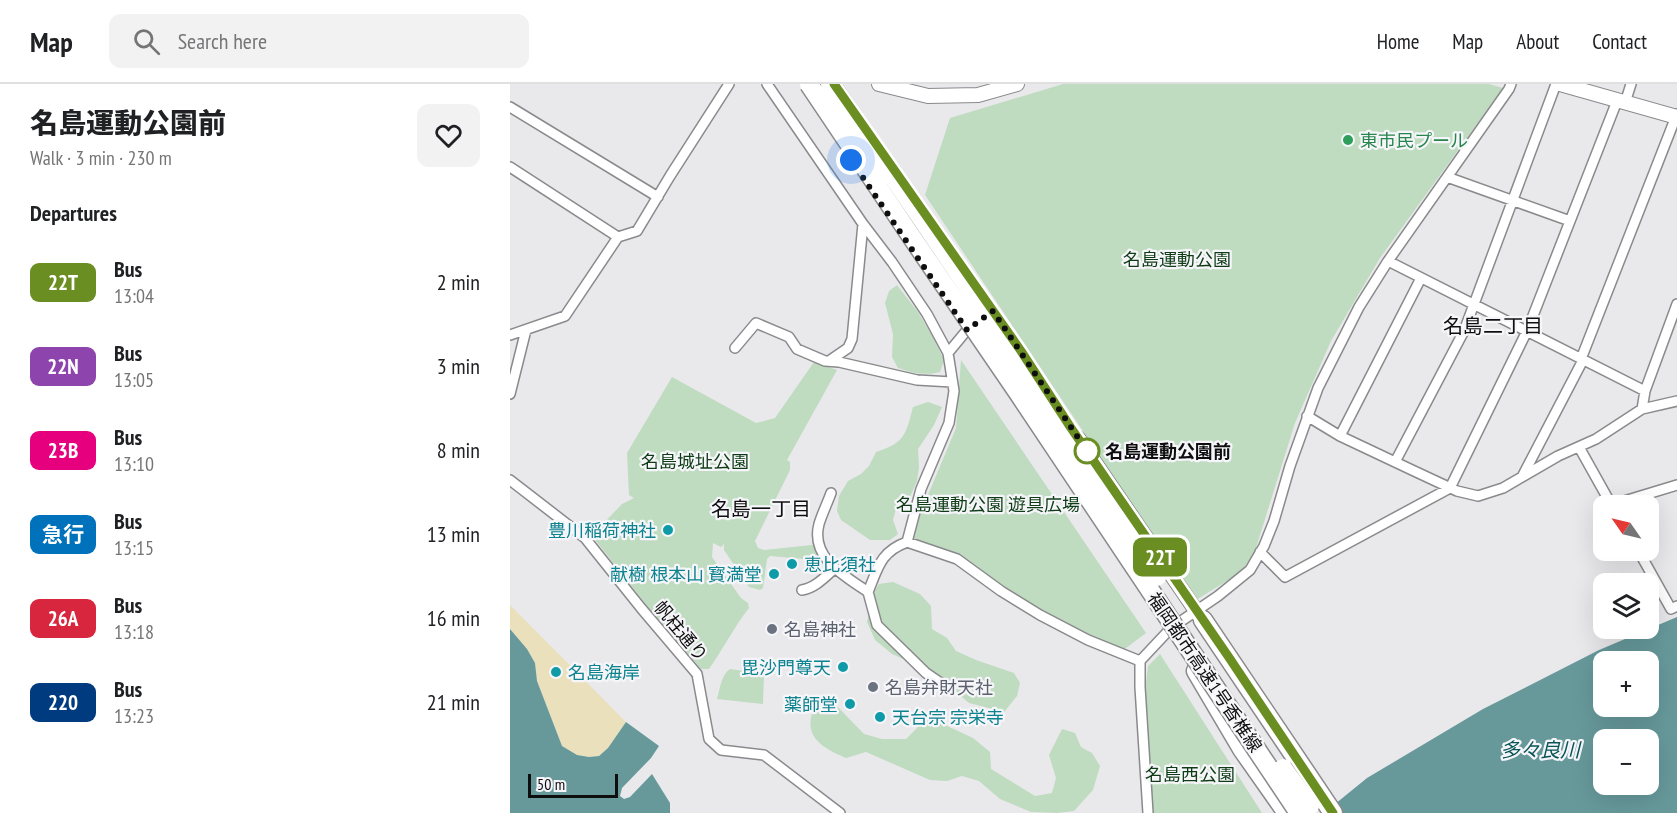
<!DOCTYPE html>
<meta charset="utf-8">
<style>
body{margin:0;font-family:"PT Sans Narrow","Noto Sans JP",sans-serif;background:#f2f2f2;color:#202124;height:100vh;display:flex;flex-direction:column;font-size:22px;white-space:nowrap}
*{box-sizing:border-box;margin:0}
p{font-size:20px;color:#757577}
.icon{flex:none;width:33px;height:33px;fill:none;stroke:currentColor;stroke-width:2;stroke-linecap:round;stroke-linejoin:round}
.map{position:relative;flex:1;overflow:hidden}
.panel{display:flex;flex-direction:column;background:#fff;width:510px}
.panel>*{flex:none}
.badge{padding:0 12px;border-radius:9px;font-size:21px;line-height:39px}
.needle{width:39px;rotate:304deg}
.controls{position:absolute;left:1083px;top:411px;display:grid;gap:12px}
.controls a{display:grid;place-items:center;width:66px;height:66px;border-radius:12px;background:#fff;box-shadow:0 6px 24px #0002;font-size:30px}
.scale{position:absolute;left:18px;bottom:15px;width:90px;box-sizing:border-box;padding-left:6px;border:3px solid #0e0e0f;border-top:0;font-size:16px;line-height:21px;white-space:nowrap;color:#0e0e0f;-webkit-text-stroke:4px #f6f6fa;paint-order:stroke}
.you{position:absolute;width:30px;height:30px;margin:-15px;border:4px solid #fff;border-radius:50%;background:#1a73e8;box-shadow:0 0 0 9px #1a73e833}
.map>.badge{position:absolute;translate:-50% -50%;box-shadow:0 0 0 3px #fff}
h2{padding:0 30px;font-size:22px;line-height:54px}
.round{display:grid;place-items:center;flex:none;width:63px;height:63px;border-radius:12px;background:#f2f2f2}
.headline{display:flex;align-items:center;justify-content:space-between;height:102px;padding:0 30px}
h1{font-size:28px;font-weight:800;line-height:45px}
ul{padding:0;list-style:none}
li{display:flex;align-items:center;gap:18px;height:84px;padding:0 30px}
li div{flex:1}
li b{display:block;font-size:22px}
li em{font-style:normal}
li .badge{min-width:66px;font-weight:700;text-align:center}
header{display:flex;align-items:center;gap:36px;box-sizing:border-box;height:84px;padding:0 30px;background:#fff;border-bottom:2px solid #e0e0e0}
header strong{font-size:28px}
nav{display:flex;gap:33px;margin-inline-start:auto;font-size:21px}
.search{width:420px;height:54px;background:#f2f2f2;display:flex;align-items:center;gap:15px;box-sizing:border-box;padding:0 21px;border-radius:12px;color:#757577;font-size:22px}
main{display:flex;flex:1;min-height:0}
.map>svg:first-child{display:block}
.green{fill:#bfdbc0}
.sand{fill:#eae0bb}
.water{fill:#67999b;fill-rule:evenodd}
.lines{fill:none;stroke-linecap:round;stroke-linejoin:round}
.street-casing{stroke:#8a8a8d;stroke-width:12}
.secondary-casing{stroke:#8a8a8d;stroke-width:16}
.highway-casing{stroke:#8a8a8d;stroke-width:21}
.street{stroke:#fff;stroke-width:9}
.secondary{stroke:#fff;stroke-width:14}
.highway{stroke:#fff;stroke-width:18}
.highway-bridge-casing{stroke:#8a8a8d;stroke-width:21;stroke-linecap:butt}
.highway-bridge{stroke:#fff;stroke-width:18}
.line-casing{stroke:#fff;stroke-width:14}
.line{stroke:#6b8e23;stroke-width:9}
.walk{stroke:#0e0e0f;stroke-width:6;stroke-dasharray:0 10.8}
.leisure-dot{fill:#2e9e5b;stroke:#f6f6fa;stroke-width:2}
.stop-dot{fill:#fff;stroke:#6b8e23;stroke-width:3}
.culture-dot{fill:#0f9aa8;stroke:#f6f6fa;stroke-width:2}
.worship-dot{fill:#6b7280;stroke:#f6f6fa;stroke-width:2}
.labels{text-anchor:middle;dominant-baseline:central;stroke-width:4.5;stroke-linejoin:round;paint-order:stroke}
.leisure-label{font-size:18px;fill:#27864d;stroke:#f6f6fa;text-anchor:start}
.park-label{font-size:18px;fill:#0d3c15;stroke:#f6f6fa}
.stop-label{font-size:18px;font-weight:bold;fill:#0e0e0f;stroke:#f6f6fa;text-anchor:start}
.culture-label{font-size:18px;fill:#0d838f;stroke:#f6f6fa;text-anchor:end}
.worship-label{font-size:18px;fill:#5b616d;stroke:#f6f6fa;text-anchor:start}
.street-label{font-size:18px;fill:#0e0e0f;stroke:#f6f6fa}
.neighbourhood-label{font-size:20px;fill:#0e0e0f;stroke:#f6f6fa}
.water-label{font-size:20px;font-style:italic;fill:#095457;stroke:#f6f6fa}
</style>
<header>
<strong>Map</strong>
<div class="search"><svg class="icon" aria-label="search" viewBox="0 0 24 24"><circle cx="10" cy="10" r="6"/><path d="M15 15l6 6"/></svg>Search here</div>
<nav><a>Home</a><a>Map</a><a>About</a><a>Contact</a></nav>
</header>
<main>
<section class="panel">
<div class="headline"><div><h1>名島運動公園前</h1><p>Walk · 3 min · 230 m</p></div><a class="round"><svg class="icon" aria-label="heart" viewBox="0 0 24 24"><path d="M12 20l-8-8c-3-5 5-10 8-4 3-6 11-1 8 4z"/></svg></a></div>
<h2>Departures</h2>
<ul>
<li><span class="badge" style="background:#6b8e23;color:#fff">22T</span><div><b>Bus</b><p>13:04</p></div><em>2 min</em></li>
<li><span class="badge" style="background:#8e44ad;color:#fff">22N</span><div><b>Bus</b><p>13:05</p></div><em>3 min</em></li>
<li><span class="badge" style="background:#e6007e;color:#fff">23B</span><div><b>Bus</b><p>13:10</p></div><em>8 min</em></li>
<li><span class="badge" style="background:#0072bc;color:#fff">急行</span><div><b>Bus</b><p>13:15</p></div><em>13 min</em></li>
<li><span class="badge" style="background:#d7263d;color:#fff">26A</span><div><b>Bus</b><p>13:18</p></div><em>16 min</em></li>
<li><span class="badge" style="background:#003b80;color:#fff">220</span><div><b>Bus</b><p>13:23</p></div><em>21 min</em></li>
</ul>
</section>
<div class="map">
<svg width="1167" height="729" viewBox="0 0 1167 729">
<rect width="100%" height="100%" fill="#e9e9ec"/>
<!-- green -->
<path class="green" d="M553 0H979L993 4 870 174 821 257 785 339 745 467 731 488 686 516 415 111 440 34Z
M387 201 408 228 424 255 434 276 430 288C415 292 402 289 388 284L382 273 383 250 375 219 379 207Z
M451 276 636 549 612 567 580 554 494 505 452 472 400 454 446 344Z
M304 278 327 286 277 376 280 378V386L245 457 248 464 254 466 302 461 305 463 308 471 305 476 260 472 257 475 253 504 250 506 239 503 214 466V460L211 463 203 459 202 473 231 514 238 519 239 524C224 543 213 565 199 585H191L137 522 86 457 87 446 112 420 124 414 119 411 117 369 162 293 246 339 265 334Z
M418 318 432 323 424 341 408 365 409 383 407 397 399 415 386 425 383 436 388 450 380 456H360L331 436 327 427 329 412 338 397 351 390 359 382 366 368C395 359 396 350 403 323Z
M383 498 410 510 421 522 422 545 437 554 446 567 466 576 504 589 510 599 507 612 494 628 459 619 421 587 382 570 365 556 357 538 363 509 369 500Z
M650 570 752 729H643L635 607 638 582Z
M220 585 254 590 253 620 207 615C210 605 211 591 220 585Z
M313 615 321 616 354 650 372 655H396L408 643 420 634 463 654 480 668 481 685 525 712 542 709 546 694 539 671 552 645 565 649 571 663 582 669 590 682 583 706 564 727 547 729 521 728 490 715 469 697 452 692 437 697 420 696 356 668 336 674C318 666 294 656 302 630 303 625 309 619 313 615Z"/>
<!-- sand -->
<path class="sand" d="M0 521 116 638 98 664 89 672 79 673 66 671 52 662 27 597 25 579 17 565 0 545Z"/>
<!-- water -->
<path class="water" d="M1167 533V729H814L857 694 973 625 1089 566ZM1094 578H1138V622H1094ZM1094 656H1138V700H1094Z
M0 545 17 565 25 579 27 597 52 662 67 671 79 673 89 672 98 664 116 638 149 662 141 674 112 704 110 712 114 715 120 713 142 690 160 719V729H0Z"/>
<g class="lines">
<defs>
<path id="street" d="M257 0 353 140 382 178 417 230 438 269 444 307 439 339 411 405 397 458 447 475 491 507 530 531 578 556 630 577
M1115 19 1121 0
M0 23 148 113
M0 83 108 153
M937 93 1060 137
M878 177 1135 307
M0 251 55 232 108 153 127 147 160 92 219 0
M225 264 246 239 279 253 287 265 315 277 329 278 407 296 442 298
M438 269 457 246 465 240
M1071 275 1167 30
M319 277 338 264 342 255 353 140
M0 310 16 246
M1132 325 1135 307 1167 220
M797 332 830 352 902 386 947 407 968 412 993 404 1048 372 1086 355 1132 325 1167 317
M830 352 911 194
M1069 363 1102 422
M885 378 954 247 1046 0
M1012 393 1073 276
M0 396 75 454 131 524 187 590 199 655 211 666 254 671 330 729
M321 409C317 420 312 430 309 440 300 474 335 492 358 508L367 541 416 589 438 604
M1101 421 1167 401
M1128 466 1161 525 1167 522
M750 468 775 493 940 404 1017 247 1107 17
M292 506C305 504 315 493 324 485
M358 508C368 484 370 468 397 458
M638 729 630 603V577L661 544 708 512 740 486 754 462 764 437 780 382 808 304 849 223 878 177 999 5 1001 0"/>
<path id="secondary" d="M369 0 418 12 468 11 507 0
M1050 0 1167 33
M568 354 697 543"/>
<path id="highway" d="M693 536 823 729
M686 587 732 665 777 729"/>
</defs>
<!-- street casing -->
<use href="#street" class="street-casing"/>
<!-- secondary casing -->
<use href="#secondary" class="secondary-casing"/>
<!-- highway casing -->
<use href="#highway" class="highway-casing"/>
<!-- street -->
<use href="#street" class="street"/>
<!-- secondary -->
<use href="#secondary" class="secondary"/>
<!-- highway -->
<use href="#highway" class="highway"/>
<defs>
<path id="highway-bridge" d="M299 0 397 146 509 310 789 729
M320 0 525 302 647 493
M773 684 800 722"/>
</defs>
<!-- highway-bridge casing -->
<use href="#highway-bridge" class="highway-bridge-casing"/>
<!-- highway-bridge -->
<use href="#highway-bridge" class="highway-bridge"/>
</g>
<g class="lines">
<defs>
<path id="line" d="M324 0 511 267 561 344 718 572 823 729"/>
</defs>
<!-- line casing -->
<use href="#line" class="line-casing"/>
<!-- line -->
<use href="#line" class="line"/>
<!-- walk -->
<path class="walk" d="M341 76 457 246 483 227 577 367"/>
</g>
<!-- markers -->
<circle class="leisure-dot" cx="838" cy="56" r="6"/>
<circle class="stop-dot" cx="577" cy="367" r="12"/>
<g class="culture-dot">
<circle cx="158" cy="446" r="6"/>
<circle cx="282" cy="480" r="6"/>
<circle cx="264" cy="490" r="6"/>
<circle cx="333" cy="583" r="6"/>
<circle cx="46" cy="588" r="6"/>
<circle cx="340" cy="620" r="6"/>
<circle cx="370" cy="633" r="6"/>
</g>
<g class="worship-dot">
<circle cx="262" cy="545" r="6"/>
<circle cx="363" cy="603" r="6"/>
</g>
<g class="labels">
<!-- leisure labels -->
<g class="leisure-label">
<text x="850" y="56">東市民プール</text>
</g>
<!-- park labels -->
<g class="park-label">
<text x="667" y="175">名島運動公園</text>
<text x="185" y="377">名島城址公園</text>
<text x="478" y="420">名島運動公園 遊具広場</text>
<text x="680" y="690">名島西公園</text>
</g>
<!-- stop labels -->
<g class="stop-label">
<text x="595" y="367">名島運動公園前</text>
</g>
<!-- culture labels -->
<g class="culture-label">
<text x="146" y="446">豊川稲荷神社</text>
<text x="294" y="480" text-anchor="start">恵比須社</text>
<text x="252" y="490">献樹 根本山 寳満堂</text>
<text x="321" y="583">毘沙門尊天</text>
<text x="58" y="588" text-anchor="start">名島海岸</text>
<text x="328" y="620">薬師堂</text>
<text x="382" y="633" text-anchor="start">天台宗 宗栄寺</text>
</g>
<!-- worship labels -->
<g class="worship-label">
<text x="274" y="545">名島神社</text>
<text x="375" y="603">名島弁財天社</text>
</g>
<!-- street labels -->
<g class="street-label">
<text transform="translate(171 547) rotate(50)">帆柱通り</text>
<text transform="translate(695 588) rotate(56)">福岡都市高速1号香椎線</text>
</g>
<!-- neighbourhood labels -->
<g class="neighbourhood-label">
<text x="983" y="242">名島二丁目</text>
<text x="251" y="425">名島一丁目</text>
</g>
<!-- water labels -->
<g class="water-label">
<text x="1030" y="666">多々良川</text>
</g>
</g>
</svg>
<div class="controls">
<a><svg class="needle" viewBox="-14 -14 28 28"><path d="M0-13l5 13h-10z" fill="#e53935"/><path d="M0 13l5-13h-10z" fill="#757577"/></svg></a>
<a><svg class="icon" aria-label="layers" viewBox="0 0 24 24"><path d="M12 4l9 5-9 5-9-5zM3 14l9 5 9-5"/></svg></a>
<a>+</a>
<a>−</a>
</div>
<div class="scale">50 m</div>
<div class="you" style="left:341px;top:76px"></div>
<b class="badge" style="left:650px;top:473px;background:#6b8e23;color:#fff">22T</b>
</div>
</main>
